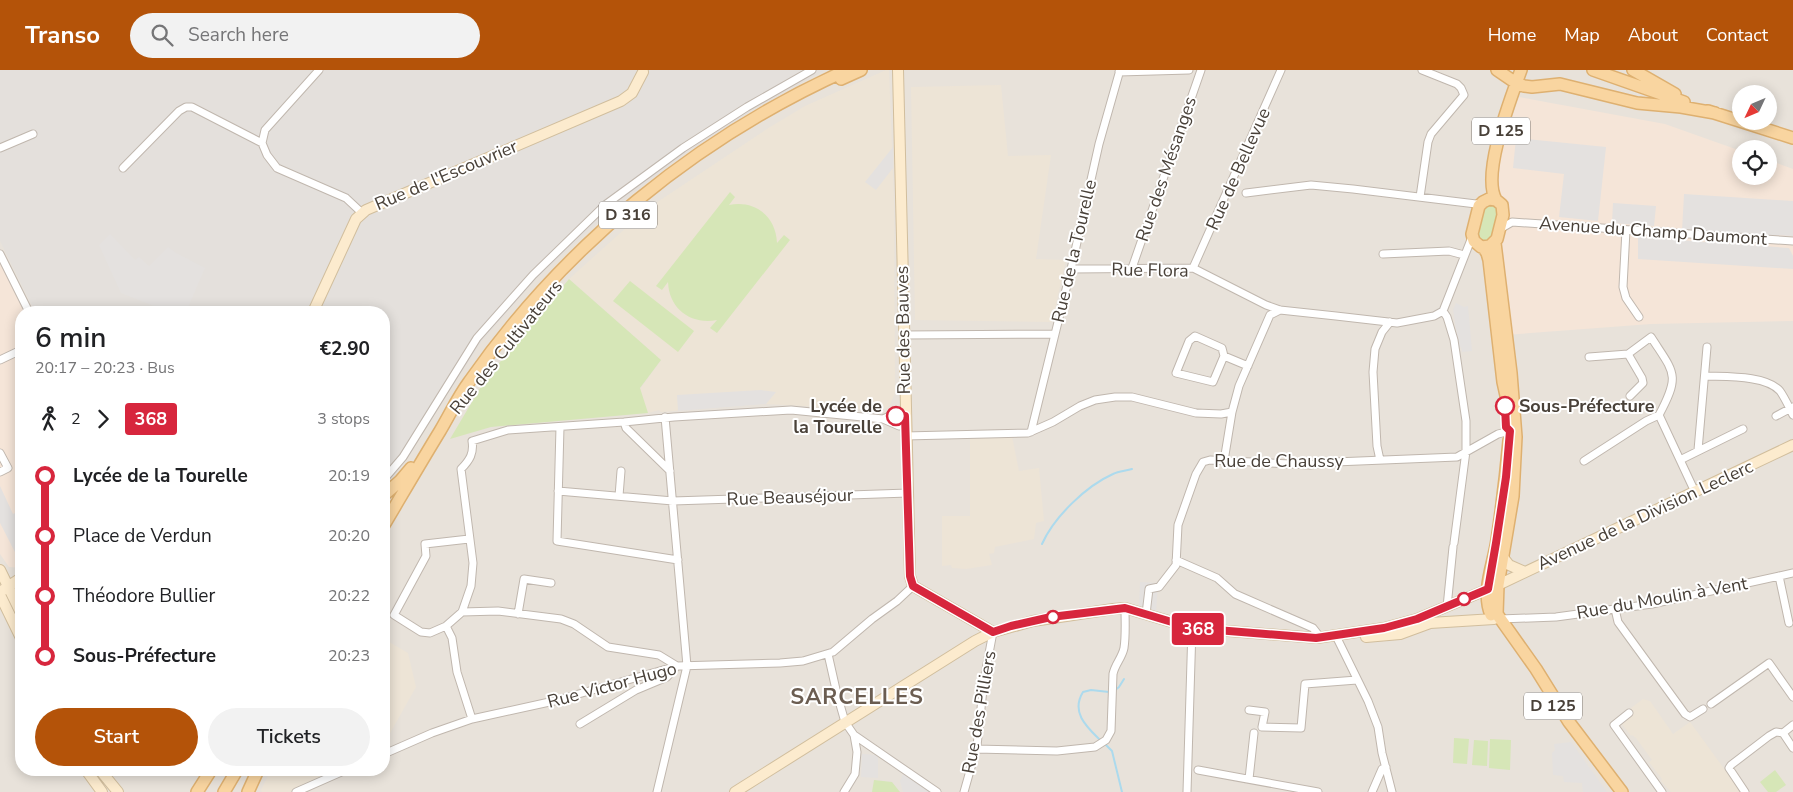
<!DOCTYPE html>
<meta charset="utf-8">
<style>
body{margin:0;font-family:"Nunito Sans",sans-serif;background:#f2f2f2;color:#202124;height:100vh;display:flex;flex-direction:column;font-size:19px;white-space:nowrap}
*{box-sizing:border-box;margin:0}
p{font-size:16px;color:#757577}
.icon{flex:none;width:28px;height:28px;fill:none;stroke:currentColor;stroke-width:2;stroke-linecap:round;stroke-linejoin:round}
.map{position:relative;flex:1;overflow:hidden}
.sheet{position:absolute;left:15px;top:236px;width:375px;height:470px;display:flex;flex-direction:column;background:#fff;border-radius:20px;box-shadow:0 2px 12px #0003}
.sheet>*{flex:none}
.badge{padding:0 10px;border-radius:4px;font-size:18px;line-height:32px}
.needle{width:32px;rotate:226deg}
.buttons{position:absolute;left:1732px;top:15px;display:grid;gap:10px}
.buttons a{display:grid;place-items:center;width:45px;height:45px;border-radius:50%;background:#fff;box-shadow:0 2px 12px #0003;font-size:25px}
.map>.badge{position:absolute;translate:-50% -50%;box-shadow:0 0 0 2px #fff}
.legs{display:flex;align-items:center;gap:8px;height:55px;padding:0 20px;font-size:16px}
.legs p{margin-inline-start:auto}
.head{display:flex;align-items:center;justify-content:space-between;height:85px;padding:0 20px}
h1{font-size:28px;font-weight:600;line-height:38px}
.button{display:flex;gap:10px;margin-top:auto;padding:10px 20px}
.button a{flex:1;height:58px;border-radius:30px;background:#b45309;color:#fff;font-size:20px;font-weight:600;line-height:58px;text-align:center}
.button a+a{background:#f2f2f2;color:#202124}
ul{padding:0 20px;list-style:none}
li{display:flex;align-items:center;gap:18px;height:60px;font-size:19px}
li i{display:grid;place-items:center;width:8px;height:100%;margin:0 6px;background:currentColor}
li i::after{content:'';width:12px;height:12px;margin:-6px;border:4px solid;border-radius:50%;background:#fff}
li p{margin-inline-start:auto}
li:first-child i{background:linear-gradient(#0000 50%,currentColor 0)}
li:last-child i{background:linear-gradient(currentColor 50%,#0000 0)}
header{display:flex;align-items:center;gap:30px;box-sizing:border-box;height:70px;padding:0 25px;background:#b45309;color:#fff}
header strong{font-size:24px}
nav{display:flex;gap:28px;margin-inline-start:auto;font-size:18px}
.search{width:350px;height:45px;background:#f2f2f2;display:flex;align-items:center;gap:12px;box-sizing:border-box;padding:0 18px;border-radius:28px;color:#757577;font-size:19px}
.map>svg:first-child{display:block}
.residential{fill:#e8e2da;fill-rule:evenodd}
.commercial{fill:#f5e5d8}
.industrial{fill:#e4e0dc}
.education{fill:#ede4d6}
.green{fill:#d6e6b7}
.parking{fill:#e4e1df}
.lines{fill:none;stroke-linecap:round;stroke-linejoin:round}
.stream{stroke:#acdaed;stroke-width:2}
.street-casing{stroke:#c0b7ae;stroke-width:9}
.secondary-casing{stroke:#d1be9d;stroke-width:12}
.primary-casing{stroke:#deb070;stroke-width:14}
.street{stroke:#fff;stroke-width:7}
.secondary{stroke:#fcebce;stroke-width:10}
.primary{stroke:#f9d5a0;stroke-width:11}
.line-1-casing{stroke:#fff;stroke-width:11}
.line-1{stroke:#d7263d;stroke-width:8}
.stop-1-dot{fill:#fff;stroke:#d7263d;stroke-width:2.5}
.labels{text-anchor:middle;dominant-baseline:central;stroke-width:4;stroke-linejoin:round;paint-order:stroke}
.shield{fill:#fff;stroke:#807a74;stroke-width:1}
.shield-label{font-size:16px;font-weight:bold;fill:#494139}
.street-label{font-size:18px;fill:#494139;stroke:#fff}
.stop-label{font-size:18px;font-weight:bold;fill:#494139;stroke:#fff;text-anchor:end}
.district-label{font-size:22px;font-weight:bold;letter-spacing:1px;fill:#6b5d51;stroke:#fff}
</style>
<header>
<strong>Transo</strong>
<div class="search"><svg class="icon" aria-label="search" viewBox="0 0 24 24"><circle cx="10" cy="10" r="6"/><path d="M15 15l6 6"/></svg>Search here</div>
<nav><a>Home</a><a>Map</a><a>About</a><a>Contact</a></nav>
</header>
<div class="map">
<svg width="1793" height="722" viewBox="0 0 1793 722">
<rect width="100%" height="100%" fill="#f5f1eb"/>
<!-- residential -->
<path class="residential" d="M0 0H1793V722H0ZM1741 24H1769V51H1741ZM1741 79H1769V106H1741ZM21 242H384V700H21Z"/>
<!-- commercial -->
<path class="commercial" d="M1519 27 1665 54 1741 81V106H1769V90L1793 99V251L1651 254 1491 266 1487 144 1492 106Z
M0 191 25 242H21V498L9 497 0 484Z"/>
<!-- industrial -->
<path class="industrial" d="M0 0H825L751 41 686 83 611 140 537 208 482 271 384 422V242H35L0 171Z"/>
<!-- education -->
<path class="education" d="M886 0H889L894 131 895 323 890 335 887 338 880 340 766 334 661 342 659 340 648 343 640 319 661 290 569 209 647 139 770 57 805 36Z
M1001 15 1008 86 1051 85 1036 189 1066 190 1052 252 915 250 911 17Z
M1012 366 1019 401 1039 398 1044 451 1036 453 1034 469 995 477 994 483 989 484 992 495 966 499 952 498 951 495 942 496V446H970V367Z
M384 569 408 583 416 617 384 674Z
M1643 629 1650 631 1673 664 1690 652 1741 722H1671L1661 711 1662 709 1649 692 1652 690 1636 668 1632 665 1631 666 1622 654 1633 642 1631 638Z
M271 700H333L290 722H262L261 720Z"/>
<!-- green -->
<path class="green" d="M730 122 735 127 729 135C755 130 776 146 777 173L784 165 790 170 717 263 710 258 717 250C691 255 669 239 668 212L662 220 656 216Z
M1494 134 1499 141 1492 168 1489 171 1484 172 1479 169 1477 163 1479 157H1481L1482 141 1486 135Z
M569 209 661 290 640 318 648 343 491 357 450 369 485 310Z
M630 211 694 261 678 282 613 231Z
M1454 668 1469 669 1467 694 1453 693Z
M1490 669 1511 670 1510 700 1489 698Z
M1474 670 1488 671 1487 696 1472 695Z
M1775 700 1786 715 1776 722H1768L1760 712Z
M874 710 892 712 900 722H872Z"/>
<!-- parking -->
<path class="parking" d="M1516 68 1606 77 1598 151 1559 147 1564 104 1513 98Z
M893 77V98L876 120 865 112Z
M1684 124 1793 131V166L1682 161Z
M1613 133 1656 136 1654 156 1612 153Z
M110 164 135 190 139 187 149 196 168 177 176 183 205 198 186 242H169L121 223 99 175Z
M1638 167 1789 178 1793 186V199L1638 189Z
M1456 233 1464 237 1468 236 1472 281 1462 282 1461 277H1459L1453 240Z
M761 320 776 322 766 334 678 341 677 325Z
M0 416 13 444 21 440V486L18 488 0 453Z
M1140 512 1158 513 1156 543 1139 536Z
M1571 672 1607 722H1583L1582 713 1564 712 1563 706 1553 705 1552 683 1555 680 1554 674Z
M862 684 878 685V708L861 707Z
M903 704 908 706 934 722H903L900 711Z"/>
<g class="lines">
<!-- stream -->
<path class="stream" d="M1042 474C1054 447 1086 416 1113 404 1119 401 1126 401 1132 399
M1114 621 1119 617 1124 609
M1101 671C1088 658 1070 643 1083 622L1091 620 1109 622
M1105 674 1112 681 1122 722"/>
<defs>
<path id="street" d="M319 0 265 60 262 73 267 85 277 98 346 128 362 143
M1119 2 1189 0
M0 78 33 64
M123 98 179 41 186 37H192L262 73
M1246 123 1311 115 1353 119 1476 134 1481 133
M1420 127 1428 72 1431 64 1464 25 1461 18 1457 14 1422 0
M1500 159 1512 152 1793 171
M1626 160 1623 217 1626 228 1639 247
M0 184 29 242
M1383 184 1449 181 1464 185
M1132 198 1201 0
M1193 198 1281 0
M1071 199 1193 198 1266 235 1280 240 1336 246 1397 253 1434 246 1443 241
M904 265 1054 264
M1628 284 1642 308 1643 313 1630 326
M1224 286 1213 312 1176 303 1189 271 1195 266 1222 278 1224 286 1248 296
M1589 287 1628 284 1651 267C1674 303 1681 304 1659 345
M0 290 21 280
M1705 306C1725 307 1766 305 1780 321 1785 328 1789 337 1793 345
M1659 345 1695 422
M1776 346 1793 337
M883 349 890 346H905
M624 352 626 358 670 401
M560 357 557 471 678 490
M1031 362 1071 199 1099 74 1120 0
M905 366 1028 363 1053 352 1080 336 1095 330 1115 327H1132L1196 343 1221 344 1232 342
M1698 380 1707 277
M0 383 8 398 0 402
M1380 390 1377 376 1373 302 1375 279 1382 262 1390 252
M1680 390 1743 359
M1224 391 1232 342 1239 316 1270 245 1280 240
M1584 391 1646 351 1659 345
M384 413 385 408 403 387 477 268 533 205 605 135 683 78 747 37 812 0
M558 421 673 431 908 423
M619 426 621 401
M469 469 425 474 426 486 394 545 421 562 430 563 446 556 462 542 471 516 473 493 461 399C470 390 474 383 472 371L508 360 624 352 674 347 791 340 883 349 899 356H905
M1454 473 1466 381V351L1454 270 1447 247 1443 241 1472 167
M1176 490 1217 508 1235 524 1313 558 1320 567
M1779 506 1789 553
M1447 537 1453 477
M1615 539 1618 552 1685 644 1690 647 1703 639
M462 542 498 541 561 549 574 554 608 577 659 585 677 596 667 607 636 620 580 654
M518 544 524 509 551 513
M1146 544 1149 519 1159 517 1176 495 1178 455 1196 404 1203 392 1210 390 1310 395 1335 392 1457 387 1498 364 1510 361
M1500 549 1556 547 1652 534 1793 503
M446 556 452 568 457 602 472 649
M1336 566 1368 631 1378 657 1382 683 1392 722
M828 584 837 624 845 652 854 665 857 682 855 704 844 722
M1711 634 1769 593 1793 627
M1249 640 1265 642 1262 657 1301 658 1305 614 1357 610
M1629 643 1614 655 1662 722
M1783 663 1793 678
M1783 663 1793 655
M854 665 937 722
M976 679 1057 681 1095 677 1106 670 1111 661 1113 604C1115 594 1122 588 1124 578 1126 565 1125 551 1125 538
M384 684 432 663 472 649 554 631 677 596 780 593 803 591 833 582 872 549 897 531 913 516
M1198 700 1318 722
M1249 709 1254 663
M296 722 346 700
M657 722 687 596 665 347
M964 722 977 676 984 610 993 562
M1187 722 1192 558
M1372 722 1382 699 1386 697
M1745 722 1729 698 1731 695 1769 666 1776 662 1783 663"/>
<path id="secondary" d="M898 0 910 506 913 516 993 562
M313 242 356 149 366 140 621 31 632 23 643 2
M1502 486 1509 495 1525 502
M0 500 21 543
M3 520 21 508
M0 525 21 568
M21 533 18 525 21 516
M1366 567 1400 564 1430 553 1494 549 1498 547
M86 700 102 722
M100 700 118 722
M735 722 975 571 993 562 1033 551 1113 539 1125 538 1192 558 1203 559 1317 568 1384 558 1417 549 1498 515 1793 375"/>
<path id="primary" d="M1497 0 1516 13 1524 16 1532 17 1560 14 1637 33 1681 37 1715 43
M1593 0 1684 32
M1633 0 1675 24
M841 9 861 0
M1708 41 1793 68
M1489 129 1496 130 1502 135 1503 145 1497 169 1490 176 1481 177 1474 171 1472 164 1479 136 1483 132Z
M1496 130C1481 104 1511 28 1521 0
M1495 173 1511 303 1516 367 1513 426 1498 515 1497 544 1536 599 1569 652 1622 722
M1483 177 1487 183 1489 190 1503 312 1507 330
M384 425 400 411 411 398
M384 455C403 423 421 392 440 361 450 344 458 327 469 312 564 176 696 68 847 0
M1491 545C1481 521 1494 493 1497 470 1502 437 1506 404 1509 371
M197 722 211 700
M224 722 237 700
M248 722 258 700"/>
</defs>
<!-- street casing -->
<use href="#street" class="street-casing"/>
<!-- secondary casing -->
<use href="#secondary" class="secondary-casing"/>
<!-- primary casing -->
<use href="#primary" class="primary-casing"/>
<!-- street -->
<use href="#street" class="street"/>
<!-- secondary -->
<use href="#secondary" class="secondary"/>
<!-- primary -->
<use href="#primary" class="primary"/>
</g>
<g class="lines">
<defs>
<path id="line-1" d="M896 346H905L910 506 913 516 993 562 1011 556 1051 547 1125 538 1192 558 1316 568 1384 558 1417 549 1488 519 1496 473 1506 407 1510 361 1506 357 1505 336"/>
</defs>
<!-- line-1 casing -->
<use href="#line-1" class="line-1-casing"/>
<!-- line-1 -->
<use href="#line-1" class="line-1"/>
</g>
<!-- markers -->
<g class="stop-1-dot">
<circle cx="1505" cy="336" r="9"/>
<circle cx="896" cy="346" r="9"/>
<circle cx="1464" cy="529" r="6"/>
<circle cx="1053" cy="547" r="6"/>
</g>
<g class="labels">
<!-- shield labels -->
<g class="shield">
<rect x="1472" y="47.5" width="58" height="27" rx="4"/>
<rect x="599" y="131.5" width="58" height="27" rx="4"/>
<rect x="1524" y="622.5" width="58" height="27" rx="4"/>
</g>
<g class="shield-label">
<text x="1501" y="61">D 125</text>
<text x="628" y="145">D 316</text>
<text x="1553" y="636">D 125</text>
</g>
<!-- street labels -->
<g class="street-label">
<text transform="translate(1166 99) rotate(-71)">Rue des Mésanges</text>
<text transform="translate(1238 99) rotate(-66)">Rue de Bellevue</text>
<text transform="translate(446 105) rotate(-23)">Rue de l'Escouvrier</text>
<text transform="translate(1653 161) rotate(4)">Avenue du Champ Daumont</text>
<text transform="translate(1074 181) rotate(-77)">Rue de la Tourelle</text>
<text transform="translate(1150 200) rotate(1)">Rue Flora</text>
<text transform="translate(903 260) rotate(-91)">Rue des Bauves</text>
<text transform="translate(506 277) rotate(-51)">Rue des Cultivateurs</text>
<text x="1279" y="391">Rue de Chaussy</text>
<text transform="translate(790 427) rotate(-2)">Rue Beauséjour</text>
<text transform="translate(1645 445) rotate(-25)">Avenue de la Division Leclerc</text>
<text transform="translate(1662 528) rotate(-10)">Rue du Moulin à Vent</text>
<text transform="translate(612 615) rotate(-15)">Rue Victor Hugo</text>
<text transform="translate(979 642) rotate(-80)">Rue des Pilliers</text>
</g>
<!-- stop labels -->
<g class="stop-label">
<text x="882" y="336">Lycée de<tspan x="882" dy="21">la Tourelle</tspan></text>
<text x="1519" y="336" text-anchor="start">Sous-Préfecture</text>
</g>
<!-- district labels -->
<g class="district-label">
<text x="857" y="627">SARCELLES</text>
</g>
</g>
</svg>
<div class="buttons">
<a><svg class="needle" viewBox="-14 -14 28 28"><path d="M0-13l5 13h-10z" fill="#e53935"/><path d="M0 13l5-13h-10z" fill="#757577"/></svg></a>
<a><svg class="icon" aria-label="locate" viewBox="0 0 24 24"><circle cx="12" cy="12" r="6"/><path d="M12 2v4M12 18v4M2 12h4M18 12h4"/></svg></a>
</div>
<b class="badge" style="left:1198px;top:559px;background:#d7263d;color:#fff">368</b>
<section class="sheet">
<div class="head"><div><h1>6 min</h1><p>20:17 – 20:23 · Bus</p></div><b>€2.90</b></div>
<div class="legs"><svg class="icon" aria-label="walk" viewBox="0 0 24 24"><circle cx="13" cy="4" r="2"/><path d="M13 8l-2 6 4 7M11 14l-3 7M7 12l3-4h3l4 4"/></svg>2<svg class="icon" aria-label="forward" viewBox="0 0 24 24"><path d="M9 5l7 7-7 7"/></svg><b class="badge" style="background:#d7263d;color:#fff">368</b><p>3 stops</p></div>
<ul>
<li><i style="color:#d7263d"></i><b>Lycée de la Tourelle</b><p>20:19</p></li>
<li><i style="color:#d7263d"></i><span>Place de Verdun</span><p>20:20</p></li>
<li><i style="color:#d7263d"></i><span>Théodore Bullier</span><p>20:22</p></li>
<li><i style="color:#d7263d"></i><b>Sous-Préfecture</b><p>20:23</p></li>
</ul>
<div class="button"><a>Start</a><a>Tickets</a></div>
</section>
</div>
